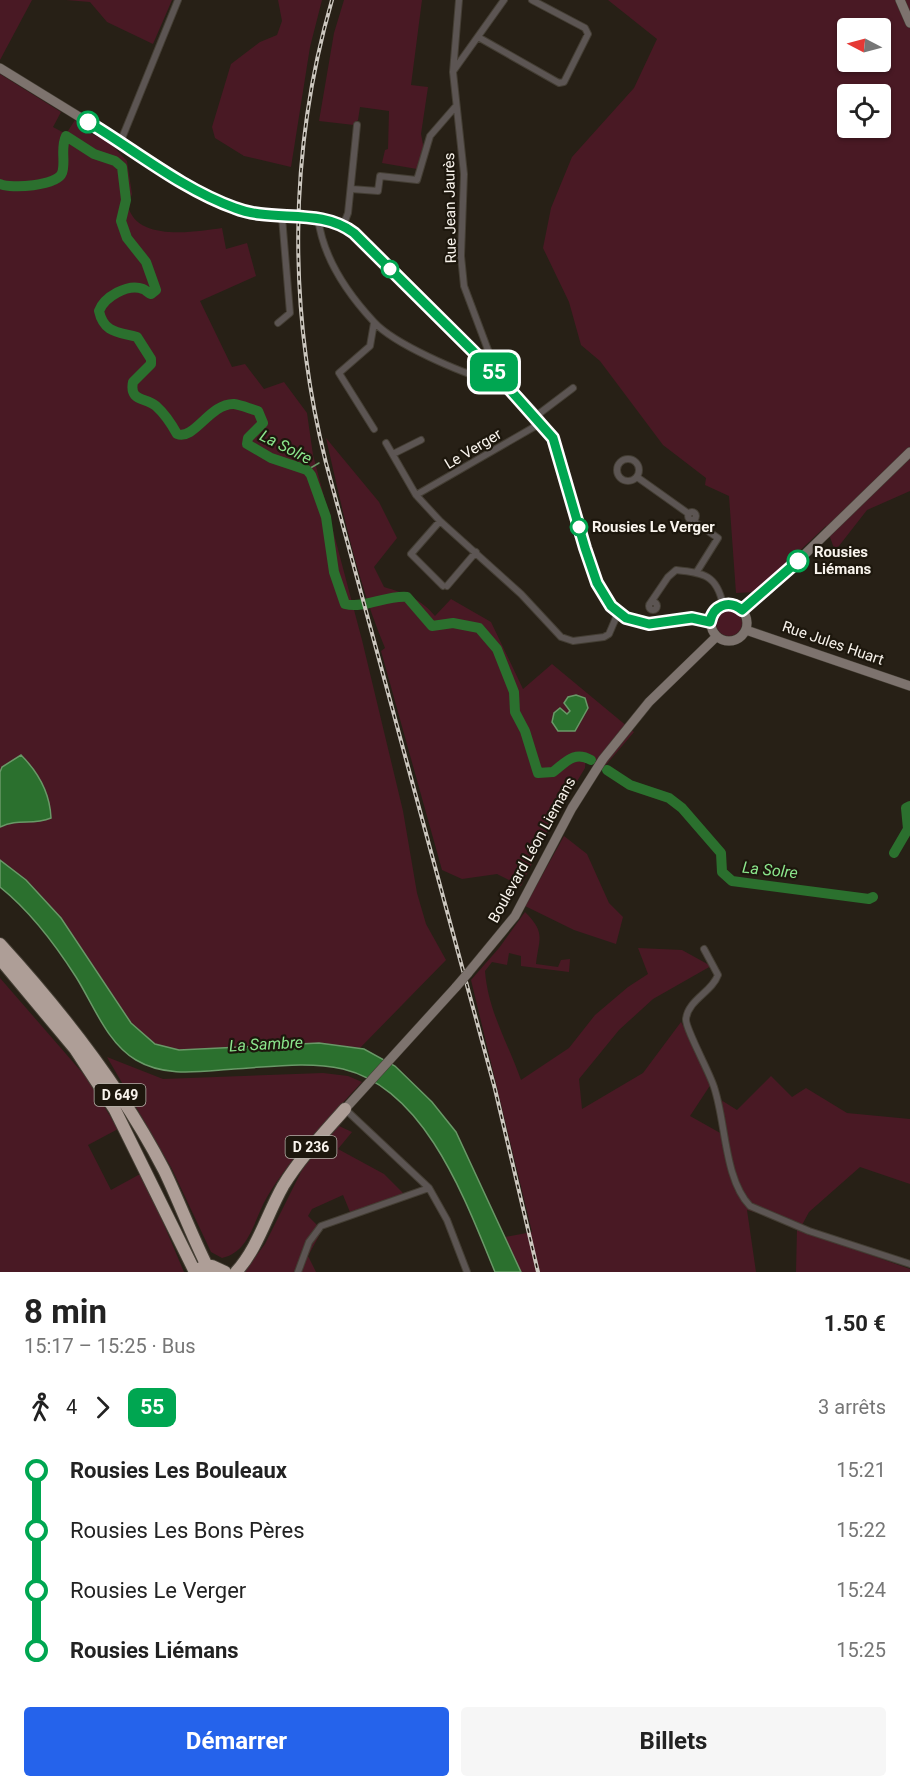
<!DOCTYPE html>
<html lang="fr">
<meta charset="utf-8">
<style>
body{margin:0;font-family:Roboto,sans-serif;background:#f6f6f6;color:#222;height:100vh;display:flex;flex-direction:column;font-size:22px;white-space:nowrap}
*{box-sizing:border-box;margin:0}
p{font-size:20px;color:#767676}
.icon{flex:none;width:33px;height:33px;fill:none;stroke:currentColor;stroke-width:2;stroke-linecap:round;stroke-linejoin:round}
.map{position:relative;height:1272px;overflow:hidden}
.details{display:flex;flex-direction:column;background:#fff;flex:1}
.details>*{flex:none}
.badge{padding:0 12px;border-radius:9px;font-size:21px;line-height:39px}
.needle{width:39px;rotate:276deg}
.buttons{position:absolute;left:837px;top:18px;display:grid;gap:12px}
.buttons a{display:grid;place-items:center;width:54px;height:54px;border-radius:6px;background:#fff;box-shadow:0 2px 4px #0004;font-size:30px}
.map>.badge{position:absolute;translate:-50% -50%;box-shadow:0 0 0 3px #fff}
.legs{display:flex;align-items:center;gap:9px;height:66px;padding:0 24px;font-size:20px}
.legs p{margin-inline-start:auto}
.summary{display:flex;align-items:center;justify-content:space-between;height:102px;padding:0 24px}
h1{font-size:33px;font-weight:700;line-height:45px}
.button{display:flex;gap:12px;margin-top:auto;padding:12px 24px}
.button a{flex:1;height:69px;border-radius:6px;background:#2563eb;color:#fff;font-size:24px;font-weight:700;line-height:69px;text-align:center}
.button a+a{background:#f6f6f6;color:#222}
ul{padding:0 24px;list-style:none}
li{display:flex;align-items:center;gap:21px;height:60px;font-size:22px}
li i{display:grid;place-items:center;width:9px;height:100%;margin:0 8px;background:currentColor}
li i::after{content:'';width:15px;height:15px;margin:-8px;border:4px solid;border-radius:50%;background:#fff}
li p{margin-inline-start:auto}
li:first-child i{background:linear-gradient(#0000 50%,currentColor 0)}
li:last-child i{background:linear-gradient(currentColor 50%,#0000 0)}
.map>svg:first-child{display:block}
.green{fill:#491924;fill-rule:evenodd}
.water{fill:#2b702e;stroke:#699867;stroke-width:1.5}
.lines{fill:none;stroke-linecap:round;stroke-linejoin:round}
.stream{stroke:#699867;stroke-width:1.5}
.river{stroke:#2b702e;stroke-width:10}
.street-casing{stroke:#443e34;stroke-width:8}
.secondary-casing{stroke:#443e34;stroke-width:10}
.highway-casing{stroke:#443e34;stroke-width:14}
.street{stroke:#5c5553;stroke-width:6}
.secondary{stroke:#7d736e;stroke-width:9}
.highway{stroke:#ae9e97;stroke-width:12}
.rail-casing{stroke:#ccc7bf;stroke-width:4}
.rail{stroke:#1d170d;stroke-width:1.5;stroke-dasharray:4.5;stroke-linecap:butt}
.secondary-bridge-casing{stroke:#443e34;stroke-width:10;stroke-linecap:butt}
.secondary-bridge{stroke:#7d736e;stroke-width:9}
.line-1-casing{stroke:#fff;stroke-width:14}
.line-1{stroke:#00a651;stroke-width:9}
.stop-1-dot{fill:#fff;stroke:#00a651;stroke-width:3}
.labels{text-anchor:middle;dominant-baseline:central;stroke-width:4.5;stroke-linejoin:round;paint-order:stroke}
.shield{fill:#1d170d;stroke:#b7b2aa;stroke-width:1.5}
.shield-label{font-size:14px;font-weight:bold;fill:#f9f4ed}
.street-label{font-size:15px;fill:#f9f4ed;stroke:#1d170d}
.stop-label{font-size:15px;font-weight:bold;fill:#f9f4ed;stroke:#1d170d;text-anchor:start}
.water-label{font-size:16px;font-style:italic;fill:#8be68c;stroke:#1d170d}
</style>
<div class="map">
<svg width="910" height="1272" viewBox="0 0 910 1272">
<rect width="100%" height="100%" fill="#272016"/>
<!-- green -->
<path class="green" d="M0 0H32L0 60Z
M66 0H172L153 44 107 22 90 2Z
M278 0H322L310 47 291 167 244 156 215 138 212 127 231 64 260 42 277 35 282 21Z
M344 0H422L411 85 428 87 421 134 424 150 417 169 382 163 385 150 388 149 389 111 360 107 358 120 354 125 319 121 334 33Z
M608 0H910V491L867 510 835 551 826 526 756 592 736 593 729 496 705 485 706 478 663 445 600 361 581 345 569 302 543 248 551 208 572 157 634 88 657 39ZM848 28H880V62H848ZM848 94H880V128H848Z
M0 74 61 112 53 127 66 134 75 120 88 132 109 142 127 161 132 194 128 205C135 242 195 232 222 228L226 249 247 243 256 276 200 301 232 367 245 364 264 389 284 382 307 413 313 455 362 640 403 811 417 893 426 924 446 960 360 1048 319 1043 179 1050 155 1044 131 1023 61 918 26 880 0 860Z
M326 438 379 502 397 538 374 567 384 587C405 593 421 599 435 616L451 599 491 622 523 689 552 664 634 732 605 766 586 754 585 768 549 828 521 886 497 874 462 879 442 870 381 651 385 648C357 581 342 508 326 438Z
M716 623a13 13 0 1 1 26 0a13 13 0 1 1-26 0Z
M564 836 587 854 609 903 623 917 616 944 574 930 525 906Z
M525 912C546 933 539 938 536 964L558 967 561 960 570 959 569 972 521 966V956L509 953 507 965 492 962 485 971C488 1011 508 1043 521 1080L569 1048 595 1015 628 987 648 974 638 948 682 950 711 966 653 999 619 1030 579 1079 582 1109 643 1073 681 1022 699 1054 711 1084 690 1116 722 1134 721 1100 737 1110 771 1076 792 1097 806 1088 847 1113 910 1119V1184L860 1167 809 1212 802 1225 747 1210 756 1272H521L505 1237 532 1232 471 980 499 948Z
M0 978 86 1077 118 1129 88 1145 111 1190 142 1173 184 1272H0Z
M107 1057 163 1079 323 1073 348 1076 362 1082C329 1118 292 1155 267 1197 254 1219 250 1252 222 1258L211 1252 172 1169Z
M339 1126 352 1132 338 1149 384 1174 405 1195 350 1212 343 1195 312 1209 308 1216 322 1230 308 1256 316 1272H244L265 1244 303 1168Z
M797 1229 910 1269V1272H796Z"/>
<!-- water -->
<path class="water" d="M576 695 585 698 588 708 575 731H558L552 722 554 713 560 708 567 714 570 711 564 703 568 697Z
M21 755C39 773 50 793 51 818 31 826 20 818 0 827V772L2 767Z
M0 860 26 880 61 918 131 1023 155 1044 179 1050 319 1043 364 1049 395 1066 432 1102 456 1132 521 1272H495C466 1202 426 1089 343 1069 308 1061 269 1067 234 1069 202 1071 166 1078 136 1060 107 1043 93 1004 76 977 55 944 30 911 0 887Z"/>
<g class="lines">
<!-- stream -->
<path class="stream" d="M307 470 319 463"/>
<!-- river -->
<path class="river" d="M0 184C11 189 57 186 62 173 66 162 60 148 66 136L94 154 115 161 122 167 126 200 121 221 127 238 146 262 156 290 151 294C148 293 146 290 143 289 128 283 104 297 99 311 104 334 120 332 137 337L151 359V364L133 382C129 402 146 397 156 406 165 414 172 425 177 434 194 441 210 403 234 404 242 405 250 409 258 411L263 423 248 438 247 444 271 458 307 470 311 475 326 517 334 572 345 604C364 609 387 595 407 597L432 626 453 623 479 628 497 649 514 692 515 712 525 731 538 773 553 772C565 763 574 750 591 760
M607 770 630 785 669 798 682 808 721 853 722 872 732 881 869 899 873 897
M894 853 908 829 906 808 910 806"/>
<defs>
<path id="street" d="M478 37 559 83 564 82 588 34 585 28 532 0
M454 70 504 0
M120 143 178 0
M351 189 378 191 380 176 417 180 430 136 456 106
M318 218C323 258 347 293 374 322 394 344 461 373 489 380L497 374 464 286 461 256 464 174 453 72 459 0
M343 226 348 213 357 125
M278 323 290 313 282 217
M374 323 370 346 339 373 374 429
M536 416 573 388
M541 423 416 495 440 521 521 594 561 637 573 641 604 637 609 634 618 613
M386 443 416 495
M393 454 421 440
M617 470a11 11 0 1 1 22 0a11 11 0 1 1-22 0Z
M637 477 689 514
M688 516a4 4 0 1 1 8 0a4 4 0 1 1-8 0Z
M692 520 718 538 696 573
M440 521 411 554 443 586
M447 586 476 552
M649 606a4 4 0 1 1 8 0a4 4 0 1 1-8 0Z
M651 602 668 577 676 570C704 573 717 575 723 605
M704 949 718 975C712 992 688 1000 686 1019 685 1028 710 1073 714 1087 726 1122 724 1179 750 1206L809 1231 910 1264
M345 1109 429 1188 447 1220 467 1272
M298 1272 309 1242 321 1226 429 1188"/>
<path id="secondary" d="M900 0 910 23
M0 68 211 198 247 212 291 217
M305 217 331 221 354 233C390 268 424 305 459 340 485 366 541 411 555 443 574 487 581 584 618 613 645 634 680 615 710 622
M711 623a18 18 0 1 1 36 0a18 18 0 1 1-36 0Z
M742 610 766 592 910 452
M746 630 910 686
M468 973 515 916 572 808 603 759 649 702 716 637
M345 1109 456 987"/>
<path id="highway" d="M0 944C63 1013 121 1087 164 1170 179 1201 191 1234 207 1266
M0 959 75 1049 115 1110 195 1272
M201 1268 212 1266 225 1272
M236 1272C258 1248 267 1214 283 1186 300 1158 323 1134 345 1109"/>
</defs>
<!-- street casing -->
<use href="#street" class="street-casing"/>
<!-- secondary casing -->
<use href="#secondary" class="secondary-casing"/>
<!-- highway casing -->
<use href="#highway" class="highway-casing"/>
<!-- street -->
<use href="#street" class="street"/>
<!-- secondary -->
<use href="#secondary" class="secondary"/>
<!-- highway -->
<use href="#highway" class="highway"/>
<defs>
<path id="rail" d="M332 0C288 152 288 310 326 463L495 1089 538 1272"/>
</defs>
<!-- rail casing -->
<use href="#rail" class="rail-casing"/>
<!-- rail -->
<use href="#rail" class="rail"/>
<defs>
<path id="secondary-bridge" d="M291 217H305
M456 987 468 973"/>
</defs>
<!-- secondary-bridge casing -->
<use href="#secondary-bridge" class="secondary-bridge-casing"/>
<!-- secondary-bridge -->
<use href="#secondary-bridge" class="secondary-bridge"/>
</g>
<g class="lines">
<defs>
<path id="line-1" d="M88 122C136 151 182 189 235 208 273 223 320 207 354 233L496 374 553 438 585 548 597 583 611 606 626 618 649 624 692 618 710 622C713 606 728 599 742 610L798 561"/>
</defs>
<!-- line-1 casing -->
<use href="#line-1" class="line-1-casing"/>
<!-- line-1 -->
<use href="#line-1" class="line-1"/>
</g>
<!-- markers -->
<g class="stop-1-dot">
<circle cx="88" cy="122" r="10"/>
<circle cx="390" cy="269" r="8"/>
<circle cx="579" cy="527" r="8"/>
<circle cx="798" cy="561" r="10"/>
</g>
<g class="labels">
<!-- shield labels -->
<g class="shield">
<rect x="94.5" y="1084" width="51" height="22" rx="4.5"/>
<rect x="285.5" y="1136" width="51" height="22" rx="4.5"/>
</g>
<g class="shield-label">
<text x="120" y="1095">D 649</text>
<text x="311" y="1147">D 236</text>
</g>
<!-- street labels -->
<g class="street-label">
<text transform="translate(450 208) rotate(-91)">Rue Jean Jaurès</text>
<text transform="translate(473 449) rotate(-31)">Le Verger</text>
<text transform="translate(833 643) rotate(19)">Rue Jules Huart</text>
<text transform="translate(532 850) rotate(-61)">Boulevard Léon Liemans</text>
</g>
<!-- stop labels -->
<g class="stop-label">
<text x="592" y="527">Rousies Le Verger</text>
<text x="814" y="552">Rousies<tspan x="814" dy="17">Liémans</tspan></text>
</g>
<!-- water labels -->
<g class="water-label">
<text transform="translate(286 447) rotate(27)">La Solre</text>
<text transform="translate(770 870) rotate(6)">La Solre</text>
<text transform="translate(266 1044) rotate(-3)">La Sambre</text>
</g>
</g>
</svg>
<div class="buttons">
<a><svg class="needle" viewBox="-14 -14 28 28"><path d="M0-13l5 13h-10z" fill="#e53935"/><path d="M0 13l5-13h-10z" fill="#767676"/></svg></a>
<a><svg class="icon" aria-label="locate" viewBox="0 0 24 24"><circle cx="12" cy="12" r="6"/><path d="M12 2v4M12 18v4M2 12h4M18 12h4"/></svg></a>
</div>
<b class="badge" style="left:494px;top:372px;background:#00a651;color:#fff">55</b>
</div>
<section class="details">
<div class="summary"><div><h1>8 min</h1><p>15:17 – 15:25 · Bus</p></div><b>1.50 €</b></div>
<div class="legs"><svg class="icon" aria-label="walk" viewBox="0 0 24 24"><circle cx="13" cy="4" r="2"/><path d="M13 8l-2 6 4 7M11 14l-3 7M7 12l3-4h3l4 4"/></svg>4<svg class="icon" aria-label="forward" viewBox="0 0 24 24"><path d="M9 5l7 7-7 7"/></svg><b class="badge" style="background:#00a651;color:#fff">55</b><p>3 arrêts</p></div>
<ul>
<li><i style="color:#00a651"></i><b>Rousies Les Bouleaux</b><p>15:21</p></li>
<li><i style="color:#00a651"></i><span>Rousies Les Bons Pères</span><p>15:22</p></li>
<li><i style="color:#00a651"></i><span>Rousies Le Verger</span><p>15:24</p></li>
<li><i style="color:#00a651"></i><b>Rousies Liémans</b><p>15:25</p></li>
</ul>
<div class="button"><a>Démarrer</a><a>Billets</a></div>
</section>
